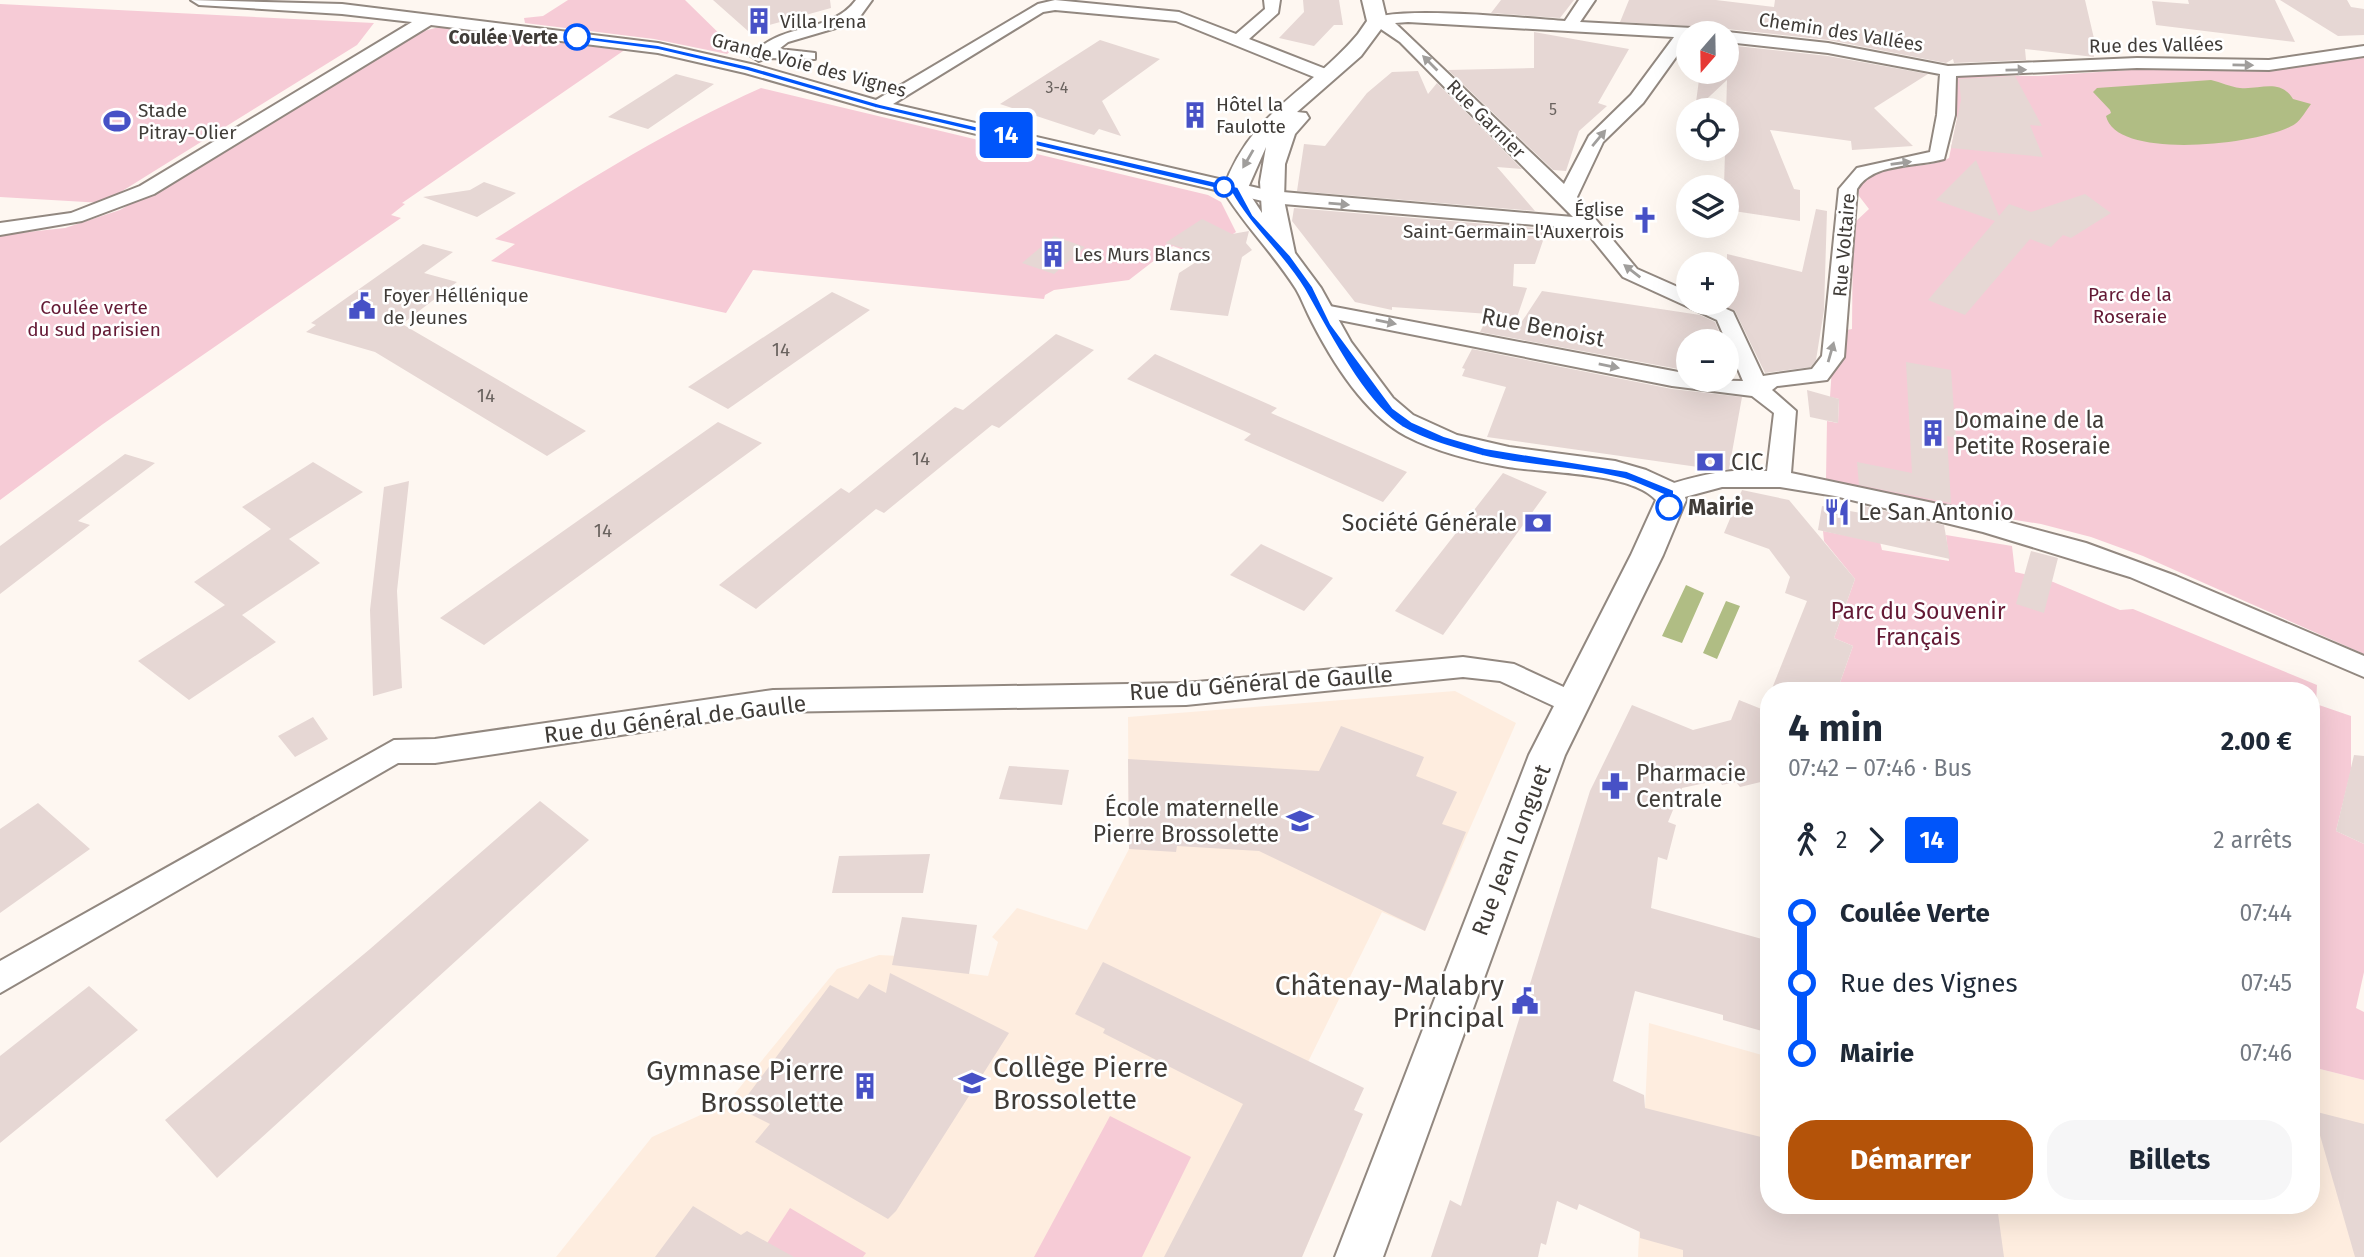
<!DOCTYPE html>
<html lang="fr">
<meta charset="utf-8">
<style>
body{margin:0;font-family:"Fira Sans",sans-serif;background:#f6f6f7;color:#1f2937;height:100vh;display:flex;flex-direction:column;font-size:26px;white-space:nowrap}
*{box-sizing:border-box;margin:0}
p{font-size:23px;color:#747a83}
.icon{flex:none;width:38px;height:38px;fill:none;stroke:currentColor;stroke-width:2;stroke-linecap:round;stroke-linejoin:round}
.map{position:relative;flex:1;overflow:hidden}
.drawer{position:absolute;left:1760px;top:682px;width:560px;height:532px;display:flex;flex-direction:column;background:#fff;border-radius:28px;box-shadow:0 7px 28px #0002}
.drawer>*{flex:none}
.badge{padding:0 14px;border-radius:5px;font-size:24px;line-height:46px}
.needle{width:46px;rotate:200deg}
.controls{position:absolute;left:1676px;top:21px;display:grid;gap:14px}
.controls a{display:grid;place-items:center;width:63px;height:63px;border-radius:50%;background:#fff;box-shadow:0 7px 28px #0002;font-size:35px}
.map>.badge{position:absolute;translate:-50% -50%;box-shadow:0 0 0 4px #fff}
.legs{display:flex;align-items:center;gap:10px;height:77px;padding:0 28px;font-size:23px}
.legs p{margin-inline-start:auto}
.summary{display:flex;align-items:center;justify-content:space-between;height:119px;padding:0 28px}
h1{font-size:38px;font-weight:700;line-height:52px}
.action{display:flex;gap:14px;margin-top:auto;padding:14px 28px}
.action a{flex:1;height:80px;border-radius:28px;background:#b45309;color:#fff;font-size:28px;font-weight:700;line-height:80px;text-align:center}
.action a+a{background:#f6f6f7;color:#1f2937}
ul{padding:0 28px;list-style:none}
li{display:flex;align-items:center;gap:24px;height:70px;font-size:26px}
li i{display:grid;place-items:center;width:10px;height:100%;margin:0 9px;background:currentColor}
li i::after{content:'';width:18px;height:18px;margin:-9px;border:5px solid;border-radius:50%;background:#fff}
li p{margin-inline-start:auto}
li:first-child i{background:linear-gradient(#0000 50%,currentColor 0)}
li:last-child i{background:linear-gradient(currentColor 50%,#0000 0)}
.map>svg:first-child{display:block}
.built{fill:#feeddf}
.green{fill:#f6cbd6}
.water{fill:#b0bd84}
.building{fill:#e6d7d4}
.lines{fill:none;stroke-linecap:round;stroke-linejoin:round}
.minor-casing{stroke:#928880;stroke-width:4}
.tertiary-casing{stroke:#928880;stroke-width:4}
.minor{fill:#fff;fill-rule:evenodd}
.tertiary{fill:#fff;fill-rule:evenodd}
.oneway{fill:#a09e9c}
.line-1{fill:#0055fa;stroke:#fff;stroke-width:2}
.stop-1-dot{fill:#fff;stroke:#0055fa;stroke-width:3.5}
.labels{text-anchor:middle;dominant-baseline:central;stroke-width:5;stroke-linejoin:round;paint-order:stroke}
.far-number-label{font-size:16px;fill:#6a635f}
.far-poi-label{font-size:19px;fill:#403c38;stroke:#fff;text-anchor:start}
.far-street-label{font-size:19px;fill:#403c38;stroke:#fff}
.far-stop-label{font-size:19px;font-weight:bold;fill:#403c38;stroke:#fff;text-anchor:end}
.far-park-label{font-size:19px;fill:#641a35;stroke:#fff}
.number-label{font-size:19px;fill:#6a635f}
.street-label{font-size:23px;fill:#403c38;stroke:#fff}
.poi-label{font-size:23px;fill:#403c38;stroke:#fff;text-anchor:start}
.stop-label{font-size:23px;font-weight:bold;fill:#403c38;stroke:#fff;text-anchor:start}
.park-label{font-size:23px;fill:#641a35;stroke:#fff}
.near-poi-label{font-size:28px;fill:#403c38;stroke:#fff;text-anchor:end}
</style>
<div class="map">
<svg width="2364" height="1257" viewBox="0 0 2364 1257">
<rect width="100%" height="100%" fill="#fef7f1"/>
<!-- built -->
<path class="built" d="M1455 691 1516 723 1425 931 1382 912 1308 1062 1336 1149 1346 1155 1302 1257H556L652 1137 727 1103 837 969 879 955 960 959 958 972 988 976 998 942 992 937 1017 908 1087 930 1129 849 1128 717Z
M1649 1023 1769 1057V1206H2312V1067L2364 1080V1257H1638Z"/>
<!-- green -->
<path class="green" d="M568 0H685L734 48 727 54 654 39 525 23 524 18 543 16Z
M0 4 374 23 357 45 103 203 0 197Z
M443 26 626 49 402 203 405 204 391 215 401 218 103 424 0 500V235L65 228 120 210 416 33Z
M2364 55V654L2143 556 2091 537 2041 524 1972 513 1826 479 1827 421 1838 423 1839 399 1830 397 1832 367 1841 331 1852 329 1853 224 1869 209 1859 196 1858 188C1874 160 1923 172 1949 158L1957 119 1956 75 2039 76 2174 67 2243 71Z
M761 88 1208 195 1221 202 1236 232 1200 256 1173 246 1129 280 1054 290 1045 295 1044 299 753 270 726 313 491 261 515 244 495 239C582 184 667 130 761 88Z
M1823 531 1880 542 1882 550 1949 561 1946 535 2012 546 2015 572 2046 579 2120 610 2133 609 2317 685 2316 704 2351 716V770L2336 831 2364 844V972L2356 1008 2364 1012V1080L2312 1067V691H1837L1853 646 1834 638 1855 579 1824 541Z
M1769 782V924L1762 923 1764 783Z
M1110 1116 1191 1157 1142 1257H1034Z
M790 1208 866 1253 863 1257H758Z"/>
<!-- water -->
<path class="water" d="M2211 80C2221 82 2230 87 2240 88 2260 90 2280 78 2293 99L2311 104C2307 109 2301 120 2295 124 2265 144 2116 162 2106 116L2111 113 2110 110 2093 92 2097 88Z
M1686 585 1704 593 1682 643 1662 636Z
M1726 601 1740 606 1717 659 1703 653Z"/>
<!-- building -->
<path class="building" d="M713 0H830L831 8 748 31Z
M1303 0H1339L1343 25H1334L1314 46 1279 38 1304 12Z
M1501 0H1574L1560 18 1491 13Z
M1629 0H1716L1774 7 1775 0H2085L2096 47H2092L2094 57 2025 49 2026 60 1954 63 1953 59 1946 63 1828 40 1727 29 1720 33H1706V27L1620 22Z
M2188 0H2275L2295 42 2156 25 2152 1 2189 4Z
M2280 0H2347L2351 7 2364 9V35L2338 36Z
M1534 32 1629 49 1598 103 1607 106 1579 131 1566 171 1553 170 1448 70 1534 68Z
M1100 40 1160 59 1102 101 1121 136 1099 129 1094 135 1000 104Z
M1727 45 1828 56 1928 74 1874 108 1913 146 1852 150 1851 141 1770 130 1794 189 1800 190V221L1727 210V187H1724L1727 80 1695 110 1700 72H1727Z
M1418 71 1428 94 1437 83 1522 169 1497 167 1535 211 1297 191 1304 144 1325 146 1367 93 1392 72Z
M676 74 714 84 648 129 608 117Z
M2015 76 2042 126 2030 125 2043 157 1951 148 1961 100 1959 79Z
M1976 160 1999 216 2009 204 2031 212 2085 194 2111 213 2071 238 2063 235 2051 247 2030 239 1965 315 1928 300 1995 221 1936 200Z
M484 182 516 193 477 217 423 197 470 190Z
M1294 208 1547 229 1535 264H1514L1513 286 1527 288 1515 323 1519 326 1542 291 1700 315 1715 322 1723 341H1689V371L1480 332 1489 314 1392 307V310L1355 302 1292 221Z
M1816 209 1827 211 1824 310 1816 360 1811 367 1765 373 1735 311 1727 307V254L1802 272Z
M1202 219 1232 234 1249 231 1246 243 1252 250 1242 257 1228 316 1170 310 1179 273 1207 255 1165 243Z
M1054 236 1085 247 1054 274 1022 263Z
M423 244 453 252 424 273 457 282 402 324 586 431 547 456 375 352 306 332 316 325 311 323Z
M832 292 870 310 728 409 688 387Z
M1056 334 1094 350 999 428 992 425 884 513 876 509 756 609 719 585 841 488 849 493 955 407 963 410Z
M1472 349 1672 389 1742 397 1729 469 1719 470 1487 437 1506 387 1462 376 1465 369 1462 368Z
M1155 354 1277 408 1271 413 1407 472 1383 502 1244 440 1251 434 1127 379Z
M1906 362 1951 370 1956 438 1947 436 1951 503 1859 485 1857 462 1912 473Z
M1807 390 1839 399 1838 423 1810 417Z
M718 422 762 443 484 645 440 618Z
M125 454 155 463 78 521 90 525 0 594V546Z
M313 462 363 492 289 539 320 563 242 615 276 642 189 700 138 661 225 605 194 582 271 529 242 507Z
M1503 473 1547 492 1443 635 1395 611Z
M409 481 397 591 402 688 373 696 370 610 384 487Z
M1742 490 1789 500 1855 579 1834 638 1853 646 1837 691H1771L1807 601 1785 593 1790 577 1769 549 1724 533Z
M1860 505 1944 525 1950 559 1818 530 1822 506 1861 513Z
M1261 544 1333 578 1304 611 1230 575Z
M2031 551 2058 558 2044 613 2016 604Z
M1739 700 1769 712V780L1740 787 1736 782 1722 785 1719 780 1682 788 1668 822 1676 825 1667 860 1658 857 1651 908 1769 941V1033L1723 1020V1015L1635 991 1613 1081 1644 1095 1645 1108 1769 1139V1206H1997L2004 1257H1683V1250L1640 1238V1232L1579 1204 1577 1210 1557 1201 1546 1245 1541 1243 1538 1257H1431L1450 1200 1461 1206 1590 791 1632 705 1693 730 1731 720Z
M313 717 328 739 295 757 278 736Z
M1341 726 1424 757 1416 776 1457 792 1442 824 1466 832 1425 931 1259 851 1177 846 1176 852 1129 849 1128 759 1319 771Z
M2354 755 2364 756V844L2336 831Z
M1009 766 1069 770 1062 805 999 799Z
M540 801 589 840 217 1178 165 1120 370 949Z
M38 803 90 849 0 913V829Z
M930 854 923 893H832L839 856Z
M902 917 977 925 969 974 892 965Z
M1103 962 1364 1088 1354 1110 1363 1114 1302 1257H1164L1243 1104 1103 1033 1105 1029 1075 1014Z
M890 973 1009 1033 896 1211 888 1219 755 1142 770 1124 738 1108 830 985 858 999 869 984 886 993Z
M89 986 138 1030 0 1143V1056Z
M2313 1111 2364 1124V1257H2355Z
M693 1206 741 1235 747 1231 794 1257H655Z"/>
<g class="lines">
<defs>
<path id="minor" d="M191 0 342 4 658 43 755 65 876 100 1038 4 1055 0 1179 12 1236 34 1265 9 1264 0H1280L1278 13 1249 39 1331 71V79H1319L1176 21 1055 10 1043 12 893 104 1271 191 1573 217 1400 42 1369 21C1386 4 1534 19 1565 21L1579 0H1595L1580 22 1692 28 1700 33H1689V39L1643 103 1603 142 1577 197 1637 269 1689 292V303H1713L1733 312 1763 376 1812 369 1822 356 1839 189 1857 168 1930 152 1937 115 1940 74 1828 53 1727 42V33H1723L1727 32 1828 43 1948 66 2137 58 2269 60 2364 46V56L2269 70 2137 68 1956 76 1955 115 1944 159C1917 167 1873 162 1857 189L1844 357 1827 380 1777 386 1772 390 1796 411 1791 473 1952 507 2086 543 2176 576 2364 656V677L2130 577 1983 532 1835 496 1780 487H1722L1670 501 1662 499 1658 493 1662 487C1697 475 1730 468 1767 471L1774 413 1752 396 1672 386 1319 316 1309 310 1319 304 1689 374V380L1743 381 1717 320 1623 277 1584 229 1271 203 878 111 745 73 658 53 431 25 154 194 82 221 0 235V223L71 213 140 186 412 22 342 14 199 5ZM1408 22 1674 37 1631 95 1589 136 1564 184 1395 23Z
M856 0H872L856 22 788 42 779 49 815 53V59L767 58 759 61 751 56C781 21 830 35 856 0Z
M1463 657 1514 664 1581 695 1585 703 1581 711 1571 714 1500 681 1463 677 1186 705 773 712 435 763H398L0 993V961L394 740 435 739 773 690 1186 683Z"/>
<path id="tertiary" d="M1362 0H1382L1387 21 1361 56 1297 112 1306 113 1309 118 1295 134 1285 164 1284 200 1295 253 1321 288 1351 342 1393 398 1413 415 1457 435 1509 447 1615 461 1646 470 1681 486 1686 500 1663 555 1565 755 1383 1257H1335L1529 755 1631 555 1656 500C1631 472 1545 473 1508 467 1473 461 1437 452 1406 436 1365 414 1333 363 1312 322 1306 311 1302 299 1296 289 1274 254 1244 225 1223 190 1250 111 1309 92 1358 34L1367 21ZM1266 147 1260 182 1262 213 1247 190Z"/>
</defs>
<!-- minor casing -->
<use href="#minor" class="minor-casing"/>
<!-- tertiary casing -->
<use href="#tertiary" class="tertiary-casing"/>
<!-- minor -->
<use href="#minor" class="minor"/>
<!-- tertiary -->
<use href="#tertiary" class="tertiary"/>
</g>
<!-- one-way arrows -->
<defs><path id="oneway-solid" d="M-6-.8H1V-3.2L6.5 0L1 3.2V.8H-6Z" transform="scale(1.75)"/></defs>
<g class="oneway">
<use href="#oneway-solid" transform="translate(1430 63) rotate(-135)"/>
<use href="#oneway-solid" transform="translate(2243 65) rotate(1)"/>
<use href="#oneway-solid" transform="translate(2016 70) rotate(-1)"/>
<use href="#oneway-solid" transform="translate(1599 138) rotate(-50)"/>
<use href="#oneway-solid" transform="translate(1248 159) rotate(120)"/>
<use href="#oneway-solid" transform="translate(1901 163) rotate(-8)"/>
<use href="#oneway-solid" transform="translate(1339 204) rotate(5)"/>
<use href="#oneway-solid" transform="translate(1632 271) rotate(-142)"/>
<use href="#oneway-solid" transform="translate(1386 322) rotate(11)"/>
<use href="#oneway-solid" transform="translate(1831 352) rotate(-74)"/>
<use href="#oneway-solid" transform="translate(1609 366) rotate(11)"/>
</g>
<!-- line-1 -->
<path class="line-1" d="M577 35 658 45 749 66 880 104 1238 187 1253 215 1290 255 1313 287 1331 324 1393 408 1412 422 1444 436 1485 448 1627 471 1674 490V510H1665L1664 495C1651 490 1637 483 1624 479 1578 467 1529 467 1482 456 1456 449 1426 441 1402 427 1363 402 1327 329 1304 289 1283 254 1251 228 1231 192L875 108 747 71 658 50 574 39Z"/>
<!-- icons -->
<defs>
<symbol id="building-bare" viewBox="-9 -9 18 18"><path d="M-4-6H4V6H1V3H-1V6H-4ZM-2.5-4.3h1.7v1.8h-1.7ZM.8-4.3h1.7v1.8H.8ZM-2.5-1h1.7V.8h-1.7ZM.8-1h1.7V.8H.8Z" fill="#4751c6" stroke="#fff" stroke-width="2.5" paint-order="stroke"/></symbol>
<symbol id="stadium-bare" viewBox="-9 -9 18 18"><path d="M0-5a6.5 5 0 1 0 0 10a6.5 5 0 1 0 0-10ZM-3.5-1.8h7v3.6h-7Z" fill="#4751c6" stroke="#fff" stroke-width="2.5" paint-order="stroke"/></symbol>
<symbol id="church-bare" viewBox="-9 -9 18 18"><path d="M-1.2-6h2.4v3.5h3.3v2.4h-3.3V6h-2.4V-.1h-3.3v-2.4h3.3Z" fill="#4751c6" stroke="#fff" stroke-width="2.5" paint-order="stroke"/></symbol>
<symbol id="civic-bare" viewBox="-9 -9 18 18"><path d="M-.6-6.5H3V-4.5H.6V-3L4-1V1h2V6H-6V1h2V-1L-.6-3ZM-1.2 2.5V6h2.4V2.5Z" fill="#4751c6" stroke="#fff" stroke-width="2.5" paint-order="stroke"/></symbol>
<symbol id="bank-bare" viewBox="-9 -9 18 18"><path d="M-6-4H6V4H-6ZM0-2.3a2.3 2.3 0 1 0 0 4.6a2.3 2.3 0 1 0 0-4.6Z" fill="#4751c6" stroke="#fff" stroke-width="2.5" paint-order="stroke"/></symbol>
<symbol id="restaurant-bare" viewBox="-9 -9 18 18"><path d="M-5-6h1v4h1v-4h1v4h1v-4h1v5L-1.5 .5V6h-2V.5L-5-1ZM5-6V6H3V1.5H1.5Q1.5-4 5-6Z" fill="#4751c6" stroke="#fff" stroke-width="2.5" paint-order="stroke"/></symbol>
<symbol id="pharmacy-bare" viewBox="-9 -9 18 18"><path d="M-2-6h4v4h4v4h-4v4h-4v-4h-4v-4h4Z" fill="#4751c6" stroke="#fff" stroke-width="2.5" paint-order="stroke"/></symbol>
<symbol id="school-bare" viewBox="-9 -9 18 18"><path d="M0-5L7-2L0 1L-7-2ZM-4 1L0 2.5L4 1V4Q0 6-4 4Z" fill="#4751c6" stroke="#fff" stroke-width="2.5" paint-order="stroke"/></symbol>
</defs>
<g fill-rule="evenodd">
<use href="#building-bare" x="740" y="2" width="38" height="38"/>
<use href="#building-bare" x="1176" y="96" width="38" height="38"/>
<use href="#stadium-bare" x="98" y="102" width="38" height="38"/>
<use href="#church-bare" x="1626" y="201" width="38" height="38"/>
<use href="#building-bare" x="1034" y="235" width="38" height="38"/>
<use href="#civic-bare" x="343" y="287" width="38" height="38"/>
<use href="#building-bare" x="1914" y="414" width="38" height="38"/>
<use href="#bank-bare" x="1691" y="443" width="38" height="38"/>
<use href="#restaurant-bare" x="1818" y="493" width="38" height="38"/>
<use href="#bank-bare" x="1519" y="504" width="38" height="38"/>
<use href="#pharmacy-bare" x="1596" y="767" width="38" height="38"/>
<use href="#school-bare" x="1281" y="802" width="38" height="38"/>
<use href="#civic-bare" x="1506" y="982" width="38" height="38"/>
<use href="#school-bare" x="953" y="1064" width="38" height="38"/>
<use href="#building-bare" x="846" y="1067" width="38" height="38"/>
</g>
<!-- markers -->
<g class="stop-1-dot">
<circle cx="577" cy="37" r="12"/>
<circle cx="1224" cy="187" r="9"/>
<circle cx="1669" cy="507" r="12"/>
</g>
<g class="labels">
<!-- far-number labels -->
<g class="far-number-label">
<text x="1057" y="87">3-4</text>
<text x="1553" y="109">5</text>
</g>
<!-- far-poi labels -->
<g class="far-poi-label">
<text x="780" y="21">Villa Irena</text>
<text x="1216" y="104">Hôtel la<tspan x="1216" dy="22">Faulotte</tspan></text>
<text x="138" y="110">Stade<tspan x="138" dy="22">Pitray-Olier</tspan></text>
<text x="1624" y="209" text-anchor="end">Église<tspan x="1624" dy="22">Saint-Germain-l'Auxerrois</tspan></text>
<text x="1074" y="254">Les Murs Blancs</text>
<text x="383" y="295">Foyer Héllénique<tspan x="383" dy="22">de Jeunes</tspan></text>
</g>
<!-- far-street labels -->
<g class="far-street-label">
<text transform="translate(1841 32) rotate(9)">Chemin des Vallées</text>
<text transform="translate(2156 45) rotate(-1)">Rue des Vallées</text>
<text transform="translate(809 65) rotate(15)">Grande Voie des Vignes</text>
<text transform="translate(1486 119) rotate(45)">Rue Garnier</text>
<text transform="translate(1844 245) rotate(-85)">Rue Voltaire</text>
</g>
<!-- far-stop labels -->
<g class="far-stop-label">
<text x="558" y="37">Coulée Verte</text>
</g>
<!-- far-park labels -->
<g class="far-park-label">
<text x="2130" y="294">Parc de la<tspan x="2130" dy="22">Roseraie</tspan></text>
<text x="94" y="307">Coulée verte<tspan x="94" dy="22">du sud parisien</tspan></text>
</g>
<!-- number labels -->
<g class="number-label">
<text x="781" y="349">14</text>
<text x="486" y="395">14</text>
<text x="921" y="458">14</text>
<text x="603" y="530">14</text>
</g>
<!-- street labels -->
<g class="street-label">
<text transform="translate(1543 327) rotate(11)">Rue Benoist</text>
<text transform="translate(1261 683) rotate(-4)">Rue du Général de Gaulle</text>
<text transform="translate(675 719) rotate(-7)">Rue du Général de Gaulle</text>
<text transform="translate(1511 850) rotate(-69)">Rue Jean Longuet</text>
</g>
<!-- poi labels -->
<g class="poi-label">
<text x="1954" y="420">Domaine de la<tspan x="1954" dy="26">Petite Roseraie</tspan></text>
<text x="1731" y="462">CIC</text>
<text x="1858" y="512">Le San Antonio</text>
<text x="1517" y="523" text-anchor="end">Société Générale</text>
<text x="1636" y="773">Pharmacie<tspan x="1636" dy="26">Centrale</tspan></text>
<text x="1279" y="808" text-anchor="end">École maternelle<tspan x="1279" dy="26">Pierre Brossolette</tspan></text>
</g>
<!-- stop labels -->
<g class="stop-label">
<text x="1688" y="507">Mairie</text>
</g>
<!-- park labels -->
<g class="park-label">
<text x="1918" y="611">Parc du Souvenir<tspan x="1918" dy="26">Français</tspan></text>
</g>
<!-- near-poi labels -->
<g class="near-poi-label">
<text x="1504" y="985">Châtenay-Malabry<tspan x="1504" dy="32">Principal</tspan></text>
<text x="993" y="1067" text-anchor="start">Collège Pierre<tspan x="993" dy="32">Brossolette</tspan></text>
<text x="844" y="1070">Gymnase Pierre<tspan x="844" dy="32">Brossolette</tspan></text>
</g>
</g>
</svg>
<div class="controls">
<a><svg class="needle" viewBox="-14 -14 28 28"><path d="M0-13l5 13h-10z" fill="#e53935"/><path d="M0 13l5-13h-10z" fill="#747a83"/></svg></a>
<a><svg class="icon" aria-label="locate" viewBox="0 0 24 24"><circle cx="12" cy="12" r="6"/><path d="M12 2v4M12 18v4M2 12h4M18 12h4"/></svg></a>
<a><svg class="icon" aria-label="layers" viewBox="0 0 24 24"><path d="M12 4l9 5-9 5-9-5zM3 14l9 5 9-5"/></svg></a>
<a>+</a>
<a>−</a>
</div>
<b class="badge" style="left:1006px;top:135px;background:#0055fa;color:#fff">14</b>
<section class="drawer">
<div class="summary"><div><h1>4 min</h1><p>07:42 – 07:46 · Bus</p></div><b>2.00 €</b></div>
<div class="legs"><svg class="icon" aria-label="walk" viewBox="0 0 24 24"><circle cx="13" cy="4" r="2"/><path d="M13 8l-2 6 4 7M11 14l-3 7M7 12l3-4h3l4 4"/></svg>2<svg class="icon" aria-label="forward" viewBox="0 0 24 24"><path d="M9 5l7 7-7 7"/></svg><b class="badge" style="background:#0055fa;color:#fff">14</b><p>2 arrêts</p></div>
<ul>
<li><i style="color:#0055fa"></i><b>Coulée Verte</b><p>07:44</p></li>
<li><i style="color:#0055fa"></i><span>Rue des Vignes</span><p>07:45</p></li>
<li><i style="color:#0055fa"></i><b>Mairie</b><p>07:46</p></li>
</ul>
<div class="action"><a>Démarrer</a><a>Billets</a></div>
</section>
</div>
